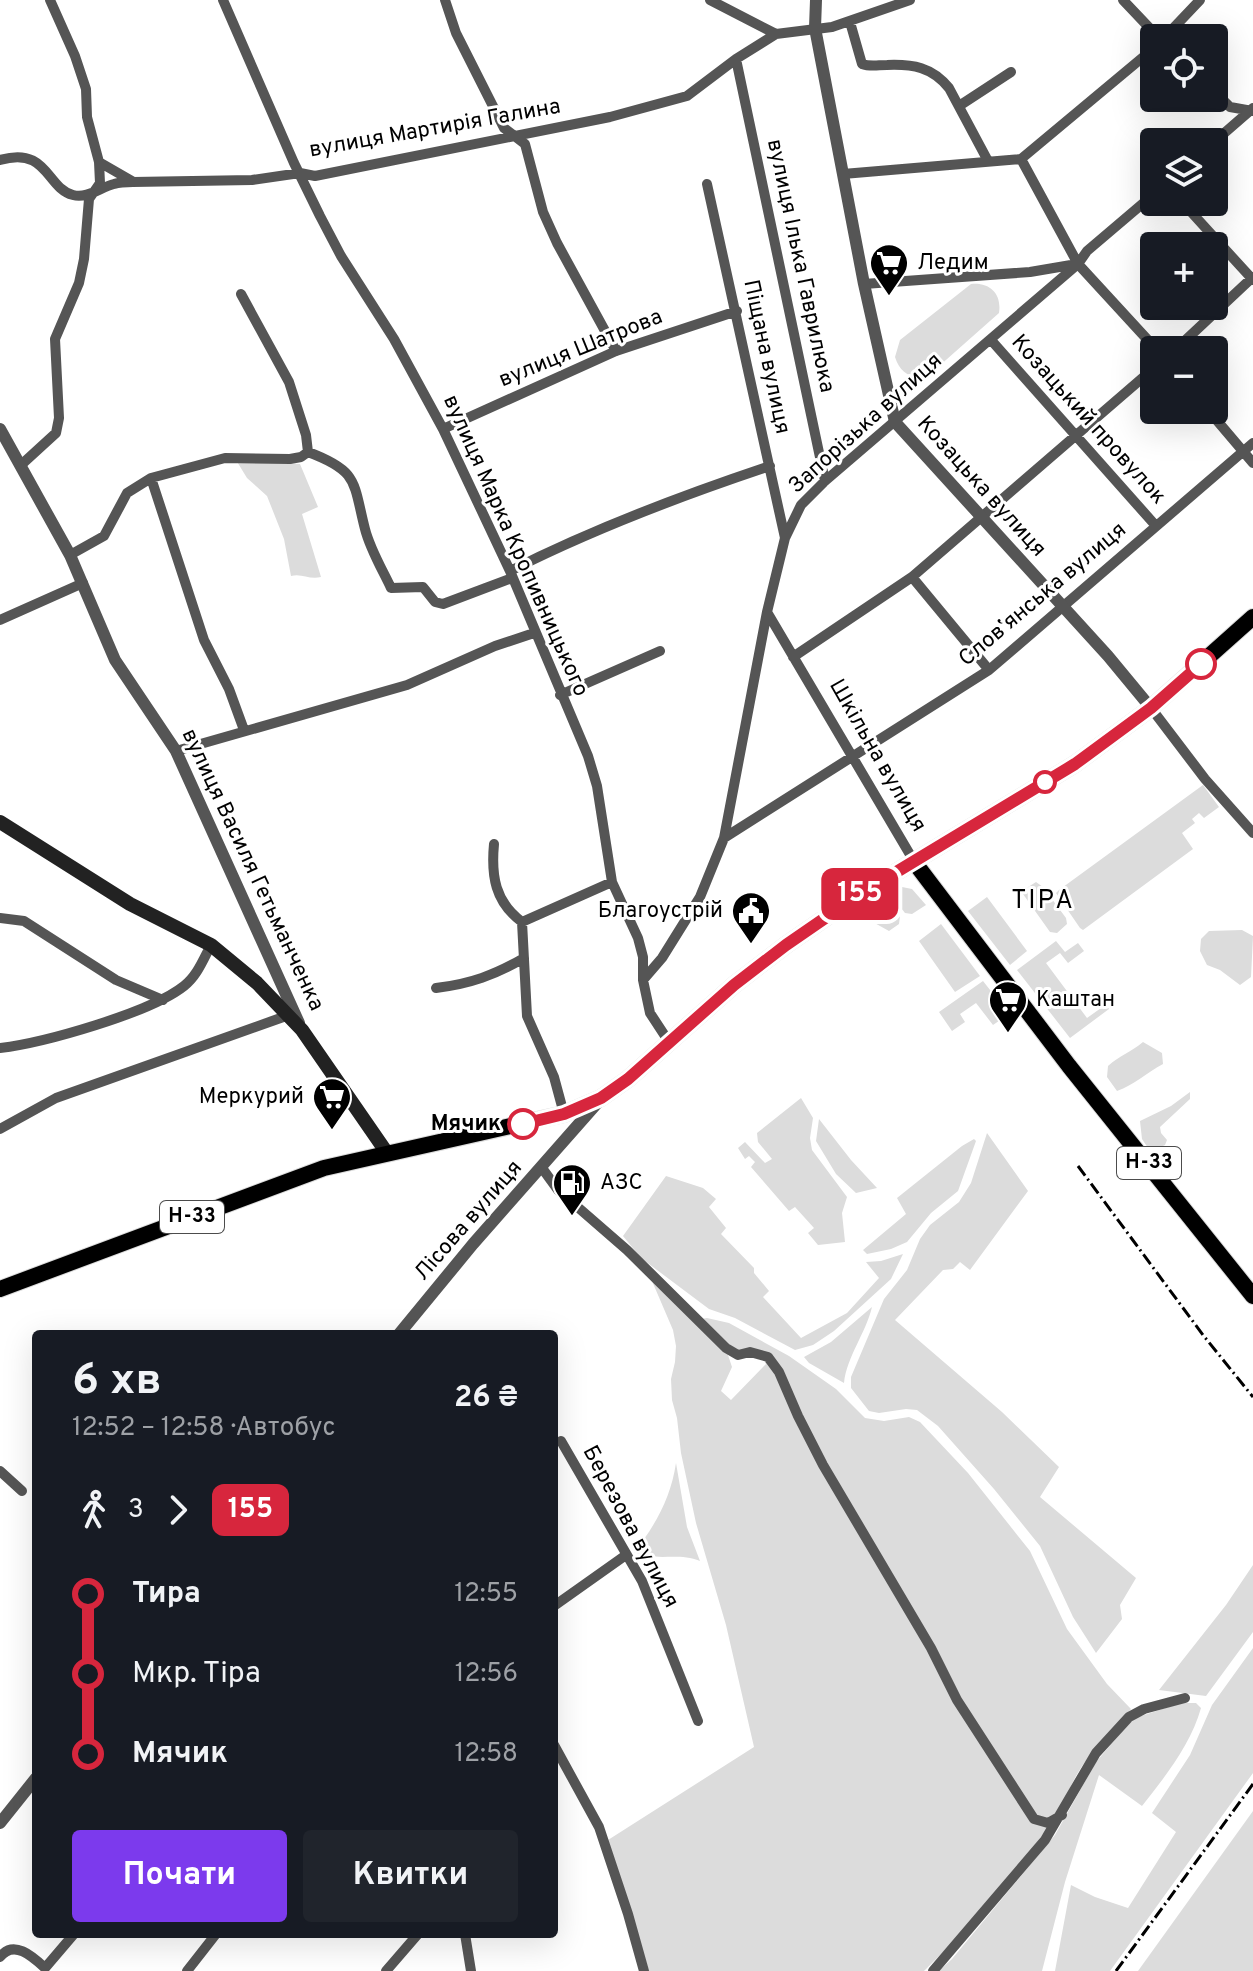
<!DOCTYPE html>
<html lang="uk">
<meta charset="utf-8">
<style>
body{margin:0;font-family:Overpass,sans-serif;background:#20242c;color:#f1f3f6;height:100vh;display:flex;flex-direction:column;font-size:30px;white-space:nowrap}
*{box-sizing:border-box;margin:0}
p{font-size:26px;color:#9ea1a6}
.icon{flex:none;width:44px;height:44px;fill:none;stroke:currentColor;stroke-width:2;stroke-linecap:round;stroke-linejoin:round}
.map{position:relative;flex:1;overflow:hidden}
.side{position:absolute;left:32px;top:1330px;width:526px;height:608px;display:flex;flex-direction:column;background:#171b24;border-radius:8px;box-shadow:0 8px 32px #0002}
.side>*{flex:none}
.badge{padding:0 16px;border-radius:12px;font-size:28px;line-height:52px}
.controls{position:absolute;left:1140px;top:24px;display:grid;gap:16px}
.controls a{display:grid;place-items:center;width:88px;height:88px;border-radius:8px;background:#171b24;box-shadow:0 8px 32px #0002;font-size:40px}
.map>.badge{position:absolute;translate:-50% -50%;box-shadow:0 0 0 4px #fff}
.legs{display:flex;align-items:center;gap:12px;height:88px;padding:0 40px;font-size:26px}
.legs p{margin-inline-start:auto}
.overview{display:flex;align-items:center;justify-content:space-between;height:136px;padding:0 40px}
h1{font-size:44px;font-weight:700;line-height:60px}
.action{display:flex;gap:16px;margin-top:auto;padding:16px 40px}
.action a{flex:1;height:92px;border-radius:8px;background:#7c3aed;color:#fff;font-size:32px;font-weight:700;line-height:92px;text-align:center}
.action a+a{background:#20242c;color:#f1f3f6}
ul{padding:0 40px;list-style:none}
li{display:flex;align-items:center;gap:28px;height:80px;font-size:30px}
li i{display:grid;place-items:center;width:12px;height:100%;margin:0 10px;background:currentColor}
li i::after{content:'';width:20px;height:20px;margin:-10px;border:6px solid;border-radius:50%;background:#171b24}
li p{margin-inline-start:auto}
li:first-child i{background:linear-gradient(#0000 50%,currentColor 0)}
li:last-child i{background:linear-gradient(currentColor 50%,#0000 0)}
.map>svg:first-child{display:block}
.green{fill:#dcdcdc}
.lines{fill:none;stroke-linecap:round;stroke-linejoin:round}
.primary-casing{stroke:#dbdbdb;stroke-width:18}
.minor{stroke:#555;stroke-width:10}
.tertiary{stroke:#555;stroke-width:12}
.secondary{stroke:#222;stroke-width:14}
.primary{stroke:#000;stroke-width:16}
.rail{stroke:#000;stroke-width:3;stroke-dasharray:12 4 2 4;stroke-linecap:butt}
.line-1-casing{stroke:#fff;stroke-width:18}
.line-1{stroke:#d7263d;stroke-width:12}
.stop-1-dot{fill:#fff;stroke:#d7263d;stroke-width:4}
.labels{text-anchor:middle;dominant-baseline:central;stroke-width:6;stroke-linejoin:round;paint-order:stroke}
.shield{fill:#fff;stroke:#4c4c4c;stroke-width:2}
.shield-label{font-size:20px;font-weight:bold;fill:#000}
.street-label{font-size:22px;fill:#000;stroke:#fff}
.poi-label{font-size:22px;fill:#000;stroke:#fff;text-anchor:start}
.stop-label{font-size:22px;font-weight:bold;fill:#000;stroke:#fff;text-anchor:end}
.quarter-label{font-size:26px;letter-spacing:2px;fill:#000;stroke:#fff}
</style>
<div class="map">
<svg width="1253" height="1971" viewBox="0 0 1253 1971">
<rect width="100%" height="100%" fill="#fff"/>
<!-- green -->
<path class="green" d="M971 284C990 282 1002 294 999 313L929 375C913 380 900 374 895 357L900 340Z
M236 460 300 464 318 507 302 514 321 577C309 580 302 573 291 576L284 539 267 496 247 478Z
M1203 785 1219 807 1204 818 1199 813 1192 819 1195 823 1182 833 1193 849 1083 930 1080 928 1056 893 1059 890Z
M1036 882 1043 887 1066 918 1067 924 1057 933 1050 932 1023 894 1025 889Z
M902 887 912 889 926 905 912 914 905 913 898 904 895 906 900 916 899 924 889 931 871 921 860 918 858 915Z
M987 897 1027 951 1010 965 968 911Z
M941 924 980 976 955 992 919 941Z
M1242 930 1253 936 1251 977 1240 985 1220 970 1207 965 1200 951 1201 939 1209 931Z
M1056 941 1065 952 1078 943 1084 951 1068 963 1060 953 1046 963 1087 1018 1101 1008 1094 999 1105 991 1113 1001 1107 1006 1109 1009 1070 1038 1017 970Z
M983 981 1009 1014 993 1025 976 1003 960 1014 965 1022 952 1031 939 1012Z
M1143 1042 1162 1053 1163 1064C1146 1073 1134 1085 1117 1091L1107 1077 1108 1066C1120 1055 1130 1053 1143 1042Z
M1190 1092V1099L1160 1127 1161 1133 1167 1140 1165 1145 1157 1149 1148 1148 1142 1139 1140 1121 1171 1106Z
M801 1098 813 1118 810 1138 812 1150 847 1197 842 1213 845 1242 818 1245 808 1233 814 1228 795 1207 789 1211 751 1167 755 1162 749 1156 745 1159 738 1148 745 1142 765 1163 772 1159 758 1142 757 1133Z
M819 1119 851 1160 877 1188 856 1193 836 1174 816 1141Z
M987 1133 1028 1191 970 1270 960 1262 953 1269 943 1270 895 1320 1002 1412 1059 1467 1040 1497 1136 1578 1120 1605 1122 1619 1096 1653 1073 1617 1040 1546 994 1489 938 1426 917 1410 906 1409 879 1413 869 1411 851 1388V1377L884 1299 907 1270 920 1239 930 1225 959 1202 971 1183Z
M974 1139 976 1141 958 1191 931 1213 907 1242 891 1249 867 1254 863 1250 906 1214 897 1198 962 1146Z
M666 1176 703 1188 716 1199 709 1207 726 1228 721 1234 754 1268V1273L769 1291 763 1297 801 1338 847 1313 879 1278 866 1262 881 1261 903 1254 891 1279 834 1331 813 1345 795 1350 735 1318 709 1309 641 1258 623 1236Z
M652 1281 727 1352 732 1367 721 1391 731 1400 766 1364 764 1360 728 1345 701 1319 707 1318 729 1323 789 1356 836 1389 865 1418 884 1421 909 1417 920 1422 968 1473 1030 1551 1067 1629 1107 1684 1131 1709C1112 1731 1090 1751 1076 1776 1068 1791 1063 1806 1053 1820 1018 1870 968 1929 924 1971H649L608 1840 754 1747 726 1625 696 1523 681 1453 677 1418 672 1400 671 1379 675 1362 676 1346 673 1330Z
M872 1307C866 1333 847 1356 844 1383L809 1363 804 1357 831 1342Z
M676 1463 687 1527 700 1561C678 1552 656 1562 634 1552 656 1525 671 1497 676 1463Z
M1253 1565V1632L1206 1696 1159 1690 1226 1605Z
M1253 1648V1773L1110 1971H1055L1071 1885 1095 1897 1128 1908 1176 1832 1152 1813 1190 1755 1212 1705Z
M1181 1703H1196L1201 1708C1191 1744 1165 1777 1142 1806L1099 1775 1065 1882 1042 1971H939L952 1959 1055 1835 1096 1762 1124 1729 1135 1718Z
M1253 1811V1971H1138Z"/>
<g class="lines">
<defs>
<path id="primary" d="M915 863 1069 1066 1253 1296
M0 1289 324 1168 564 1114 601 1098 628 1079 734 985 786 945 860 894 1075 764 1151 708 1253 617"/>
</defs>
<!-- primary casing -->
<use href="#primary" class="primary-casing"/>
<!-- minor -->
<path class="minor" d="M223 0 294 163 320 216 341 256 394 339 443 429 510 571 588 756 597 786 612 882 638 938 643 957V980L650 1013 669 1042
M445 0 456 33 504 128 525 144 543 212 557 243 616 351
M710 0 776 34 832 27 910 0
M1123 0 1159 38
M850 22 862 64C870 67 878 65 887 65 913 64 932 67 949 88L988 161
M1164 38 1200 0
M736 59 825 481
M1214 91 1230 107 1253 111
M959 106 1011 72
M1214 142 1253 108
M1021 159 1078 264 1157 350
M0 160C48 146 46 188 73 195 87 199 101 187 114 184 120 182 127 182 133 182L252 180 300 173 315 176 610 117 687 96 736 59 776 34
M99 162 132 181
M843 174 1021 159 1154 48
M707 184 785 538
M1182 202 1253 280
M864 284 1030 272 1077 264
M241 294 289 382 306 435 308 452C359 471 353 482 365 529 370 549 382 569 391 588L423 587 435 602 443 604 512 578
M991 340 1156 526
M1175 350 1253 277
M1208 410 1253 463
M443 429 616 351 737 311
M21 465 56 433 59 418 55 339 79 283 84 259 89 199 100 183 99 162 87 117 86 89 75 56 50 0
M151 478 204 640 229 689 244 730
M70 555 104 536 127 493 151 478 225 458 290 459 301 457 308 452
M510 571C593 529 680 496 770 466
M912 577 989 670
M767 612 915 863
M0 620 83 583
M793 657 912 577 1154 368
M560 695 660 651
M1151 708 1205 779 1253 833
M176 751 407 685 495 646 534 633
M724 838 989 670 1253 443
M494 844C491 876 495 902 522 922
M0 918 24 921 116 980 163 1000
M643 980 662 958 700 897 724 838 767 612 785 538 801 505 825 481 1078 264 1087 251 1154 194
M436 988C470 984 495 975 524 958
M0 1048C43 1043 150 1013 184 986 197 976 203 960 211 945
M564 1114 554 1077 527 1016 522 922 612 882
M0 1129 56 1098 289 1015
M542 1168 558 1190 627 1250 726 1348 738 1355 750 1352 768 1357 779 1372 798 1416 823 1465 931 1648 957 1700 1034 1819 1048 1823 1062 1815
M561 1441 642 1581 698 1721
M0 1471 22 1491
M554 1606 626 1555
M554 1745 599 1827 628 1914 644 1971
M465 1934 471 1971
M0 1957C14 1939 33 1957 45 1968L74 1934
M187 1971 216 1934
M386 1971 418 1934
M933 1971 1045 1840 1096 1753 1129 1717 1144 1709 1185 1698"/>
<!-- tertiary -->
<path class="tertiary" d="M816 0 815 28 864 284 895 422 1108 656 1151 708
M0 429 70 555 115 660 176 751 299 1023
M399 1334 473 1244 599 1101
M0 1823 36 1778"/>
<!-- secondary -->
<path class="secondary" d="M0 822 130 904 211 945 257 983 302 1030 387 1153"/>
<!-- primary -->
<use href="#primary" class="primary"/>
<!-- rail -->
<path class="rail" d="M1078 1166 1203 1335 1253 1397
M1116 1971 1253 1784"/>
</g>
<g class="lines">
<defs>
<path id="line-1" d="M523 1124 564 1114 601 1098 628 1079 734 985 786 945 860 894 1075 764 1151 708 1201 664"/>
</defs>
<!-- line-1 casing -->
<use href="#line-1" class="line-1-casing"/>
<!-- line-1 -->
<use href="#line-1" class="line-1"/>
</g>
<!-- icons -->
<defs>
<symbol id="supermarket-pin" viewBox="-11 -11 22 30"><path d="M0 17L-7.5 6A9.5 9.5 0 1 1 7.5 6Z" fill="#000" stroke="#fff"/><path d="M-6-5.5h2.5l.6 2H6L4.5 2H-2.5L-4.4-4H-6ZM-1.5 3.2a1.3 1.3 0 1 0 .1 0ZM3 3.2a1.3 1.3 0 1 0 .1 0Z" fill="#fff"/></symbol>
<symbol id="civic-pin" viewBox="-11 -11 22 30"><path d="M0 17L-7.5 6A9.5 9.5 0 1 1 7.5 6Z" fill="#000" stroke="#fff"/><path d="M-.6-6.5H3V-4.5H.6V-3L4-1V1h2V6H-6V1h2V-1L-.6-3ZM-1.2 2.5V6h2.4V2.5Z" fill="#fff"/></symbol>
<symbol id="fuel-pin" viewBox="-11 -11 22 30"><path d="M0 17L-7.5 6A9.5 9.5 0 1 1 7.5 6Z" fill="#000" stroke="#fff"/><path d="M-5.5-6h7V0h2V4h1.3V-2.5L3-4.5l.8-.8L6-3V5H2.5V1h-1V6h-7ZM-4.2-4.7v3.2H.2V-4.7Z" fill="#fff"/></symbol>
</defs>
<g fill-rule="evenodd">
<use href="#supermarket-pin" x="867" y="241" width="44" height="60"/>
<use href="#civic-pin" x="729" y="889" width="44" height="60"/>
<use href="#supermarket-pin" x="986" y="978" width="44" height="60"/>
<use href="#supermarket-pin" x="310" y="1075" width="44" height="60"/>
<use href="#fuel-pin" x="550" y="1161" width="44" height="60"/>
</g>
<!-- markers -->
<g class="stop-1-dot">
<circle cx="1201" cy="664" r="14"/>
<circle cx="1045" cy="782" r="10"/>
<circle cx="523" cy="1124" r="14"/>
</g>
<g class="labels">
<!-- shield labels -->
<g class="shield">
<rect x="1117" y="1147" width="64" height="32" rx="6"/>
<rect x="160" y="1201" width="64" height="32" rx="6"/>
</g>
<g class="shield-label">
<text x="1149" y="1163">Н-33</text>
<text x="192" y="1217">Н-33</text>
</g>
<!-- street labels -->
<g class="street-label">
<text transform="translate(435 129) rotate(-10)">вулиця Мартирія Галина</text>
<text transform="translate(800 266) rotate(78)">вулиця Ілька Гаврилюка</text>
<text transform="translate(581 349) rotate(-22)">вулиця Шатрова</text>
<text transform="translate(766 357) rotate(78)">Піщана вулиця</text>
<text transform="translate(1088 420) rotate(48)">Козацький провулок</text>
<text transform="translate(866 424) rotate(-42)">Запорізька вулиця</text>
<text transform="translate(981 487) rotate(48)">Козацька вулиця</text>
<text transform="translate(515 546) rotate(66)">вулиця Марка Кропивницького</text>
<text transform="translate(1043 595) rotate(-40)">Словʼянська вулиця</text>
<text transform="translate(877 756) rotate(60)">Шкільна вулиця</text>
<text transform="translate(252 870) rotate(65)">вулиця Василя Гетьманченка</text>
<text transform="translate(469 1221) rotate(-49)">Лісова вулиця</text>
<text transform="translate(630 1527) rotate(62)">Березова вулиця</text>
</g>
<!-- poi labels -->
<g class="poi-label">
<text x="917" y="263">Ледим</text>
<text x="723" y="911" text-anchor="end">Благоустрій</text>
<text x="1036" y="1000">Каштан</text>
<text x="304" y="1097" text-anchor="end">Меркурий</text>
<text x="600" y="1183">АЗС</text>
</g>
<!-- stop labels -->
<g class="stop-label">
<text x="501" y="1124">Мячик</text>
</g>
<!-- quarter labels -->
<g class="quarter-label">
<text x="1043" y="901">ТІРА</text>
</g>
</g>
</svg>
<div class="controls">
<a><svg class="icon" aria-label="locate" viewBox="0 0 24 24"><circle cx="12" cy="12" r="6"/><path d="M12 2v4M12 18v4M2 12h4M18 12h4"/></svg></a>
<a><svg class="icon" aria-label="layers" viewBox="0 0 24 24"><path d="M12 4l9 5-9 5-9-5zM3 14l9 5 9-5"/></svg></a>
<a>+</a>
<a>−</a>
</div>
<b class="badge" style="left:860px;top:894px;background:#d7263d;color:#fff">155</b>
<section class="side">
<div class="overview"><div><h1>6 хв</h1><p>12:52 – 12:58 · Автобус</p></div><b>26 ₴</b></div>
<div class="legs"><svg class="icon" aria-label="walk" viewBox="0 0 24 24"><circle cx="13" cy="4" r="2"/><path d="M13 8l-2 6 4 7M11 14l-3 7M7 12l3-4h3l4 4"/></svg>3<svg class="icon" aria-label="forward" viewBox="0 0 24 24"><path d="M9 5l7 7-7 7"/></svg><b class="badge" style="background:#d7263d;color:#fff">155</b></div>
<ul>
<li><i style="color:#d7263d"></i><b>Тира</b><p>12:55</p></li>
<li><i style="color:#d7263d"></i><span>Мкр. Тіра</span><p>12:56</p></li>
<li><i style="color:#d7263d"></i><b>Мячик</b><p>12:58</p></li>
</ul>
<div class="action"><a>Почати</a><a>Квитки</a></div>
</section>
</div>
